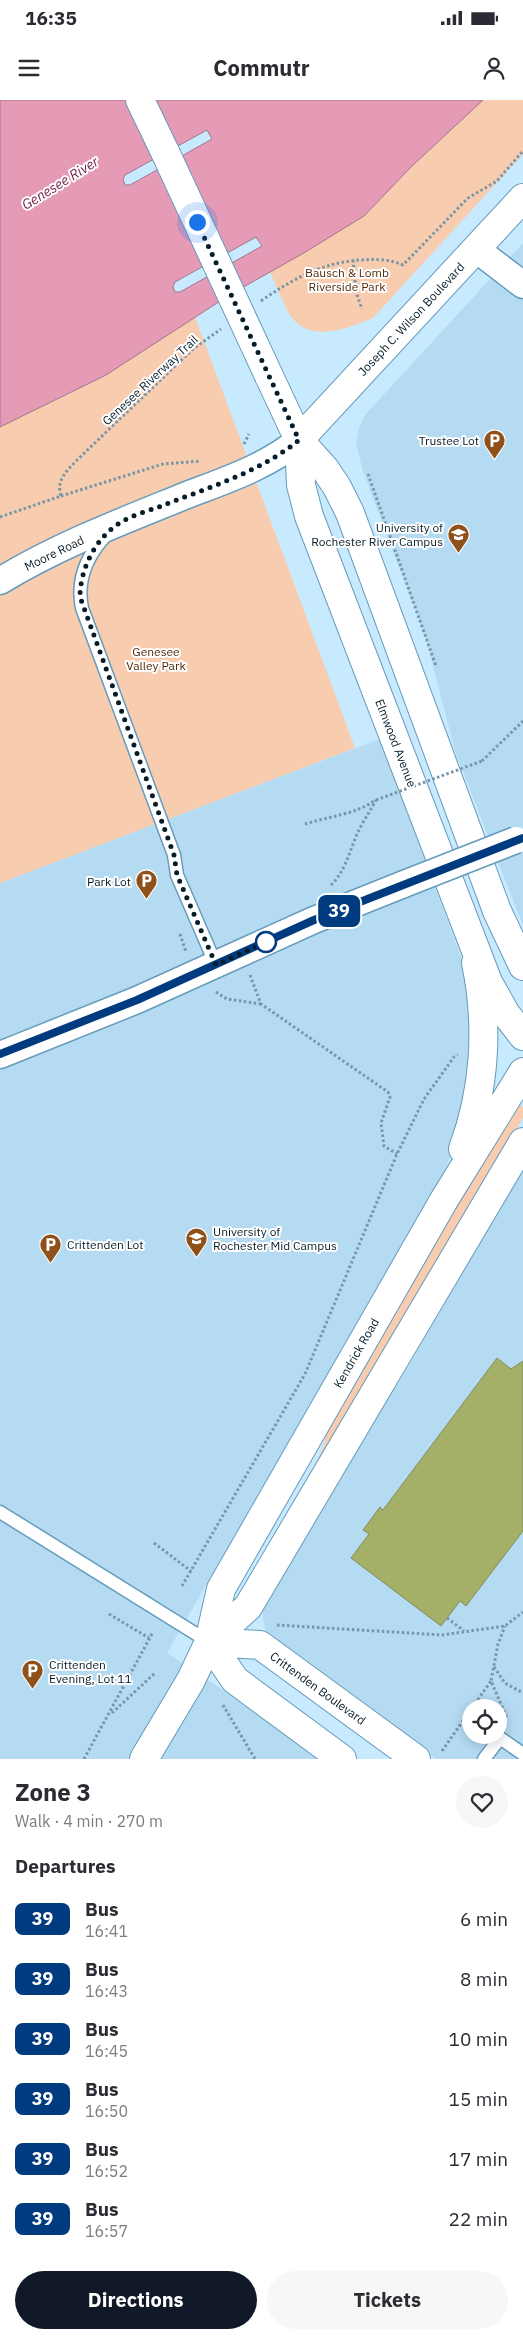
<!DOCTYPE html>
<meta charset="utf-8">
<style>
body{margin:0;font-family:"IBM Plex Sans",sans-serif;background:#f7f7f7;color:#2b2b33;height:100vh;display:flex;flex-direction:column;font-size:19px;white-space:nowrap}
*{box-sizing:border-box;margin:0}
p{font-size:16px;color:#7c7c81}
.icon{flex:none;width:28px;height:28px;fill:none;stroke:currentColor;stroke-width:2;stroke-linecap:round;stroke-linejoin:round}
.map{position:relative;height:1659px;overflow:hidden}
.panel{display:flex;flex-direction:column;background:#fff;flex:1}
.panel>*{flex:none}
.badge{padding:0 10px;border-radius:8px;font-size:18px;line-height:32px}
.tools{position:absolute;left:462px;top:1599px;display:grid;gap:10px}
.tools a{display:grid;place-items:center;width:45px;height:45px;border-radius:50%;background:#fff;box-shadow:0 2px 12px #0003;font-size:25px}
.you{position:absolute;width:25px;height:25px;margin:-12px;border:4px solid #fff;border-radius:50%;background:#1a73e8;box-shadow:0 0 0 8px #1a73e833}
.map>.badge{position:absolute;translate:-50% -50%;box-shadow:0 0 0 2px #fff}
h2{padding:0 15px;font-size:19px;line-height:45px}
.round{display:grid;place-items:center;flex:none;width:52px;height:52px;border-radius:26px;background:#f7f7f7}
.overview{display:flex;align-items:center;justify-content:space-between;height:85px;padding:0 15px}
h1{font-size:24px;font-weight:800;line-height:38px}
.primary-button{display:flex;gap:10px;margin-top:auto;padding:10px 15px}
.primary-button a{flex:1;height:58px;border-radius:30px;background:#111827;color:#fff;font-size:20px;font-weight:800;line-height:58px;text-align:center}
.primary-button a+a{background:#f7f7f7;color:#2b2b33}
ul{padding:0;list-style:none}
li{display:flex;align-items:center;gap:15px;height:60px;padding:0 15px}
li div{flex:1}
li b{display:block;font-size:19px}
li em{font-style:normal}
li .badge{min-width:55px;font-weight:700;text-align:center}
.status{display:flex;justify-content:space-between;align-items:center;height:35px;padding:0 25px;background:#fff;direction:ltr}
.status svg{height:14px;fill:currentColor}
header{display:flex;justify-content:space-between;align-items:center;height:65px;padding:0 15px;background:#fff;font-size:22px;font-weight:800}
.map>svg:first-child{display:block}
.built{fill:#b5dbf2;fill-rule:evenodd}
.green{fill:#f7ccaf}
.water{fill:#e59bb6;stroke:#a2758c;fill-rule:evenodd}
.building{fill:#a4af68;stroke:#848d57}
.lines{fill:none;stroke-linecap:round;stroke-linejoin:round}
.lane-casing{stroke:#659bbb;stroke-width:15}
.street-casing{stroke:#659bbb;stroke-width:29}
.secondary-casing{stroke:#659bbb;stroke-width:30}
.primary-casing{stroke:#659bbb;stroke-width:30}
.path{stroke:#7996a8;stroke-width:3;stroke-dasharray:2.5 2.5;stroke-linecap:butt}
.lane{stroke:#fff;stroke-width:12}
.street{stroke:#fff;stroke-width:26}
.secondary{stroke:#fff;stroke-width:28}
.primary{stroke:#fff;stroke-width:28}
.street-bridge-casing{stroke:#659bbb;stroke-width:29;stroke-linecap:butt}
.primary-bridge-casing{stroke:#659bbb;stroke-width:30;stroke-linecap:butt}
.path-bridge{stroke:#7996a8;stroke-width:3;stroke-dasharray:2.5 2.5;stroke-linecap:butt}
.street-bridge{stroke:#fff;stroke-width:26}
.primary-bridge{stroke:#fff;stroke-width:28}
.line-casing{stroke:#fff;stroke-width:11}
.line{stroke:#003b80;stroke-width:8}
.walk{stroke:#061d29;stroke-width:5;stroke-dasharray:0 9}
.stop-dot{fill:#fff;stroke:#003b80;stroke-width:2.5}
.labels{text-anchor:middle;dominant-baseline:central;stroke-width:4;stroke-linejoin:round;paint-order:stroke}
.park-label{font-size:12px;fill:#532b08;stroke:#fff}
.street-label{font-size:12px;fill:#061d29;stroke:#fff}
.poi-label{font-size:12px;fill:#061d29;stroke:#fff;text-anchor:end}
.water-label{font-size:14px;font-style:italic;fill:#79234b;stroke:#fff}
</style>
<div class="status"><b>16:35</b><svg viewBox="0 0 49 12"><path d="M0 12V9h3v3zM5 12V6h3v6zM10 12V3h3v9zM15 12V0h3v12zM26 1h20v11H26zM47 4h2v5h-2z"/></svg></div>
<header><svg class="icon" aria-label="menu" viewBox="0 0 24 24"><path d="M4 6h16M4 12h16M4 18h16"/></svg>Commutr<svg class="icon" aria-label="person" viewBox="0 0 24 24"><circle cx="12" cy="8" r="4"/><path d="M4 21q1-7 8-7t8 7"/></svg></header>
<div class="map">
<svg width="523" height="1659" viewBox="0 0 523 1659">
<rect width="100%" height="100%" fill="#c8eaff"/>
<!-- built -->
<path class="built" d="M523 143V826L455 651 425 535 363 372 356 343 359 328 365 315Z
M380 639 467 873 477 954 455 1046 446 1067 167 1553 242 1603 320 1659H0V783Z
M523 1069V1659H436L276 1542 266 1531 263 1519V1503L347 1359 403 1276ZM471 1608H499V1635H471Z"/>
<!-- green -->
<path class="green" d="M483 0H523V54L373 218C346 229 307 245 288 212 281 199 276 185 270 172L364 116 411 67Z
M195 217 355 648 0 783V327L106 275Z
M516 1002 523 1007V1018L265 1452 316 1362 323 1348 328 1325Z"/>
<!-- water -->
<path class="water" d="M0 0H483L411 67 364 116 302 154 231 194 106 275 0 327ZM207 30 212 39 130 85H125L123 79 125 75ZM256 137 262 146 180 192H175L173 187 175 182Z"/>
<!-- building -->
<path class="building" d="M497 1258 511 1269 523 1261V1431L466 1506 460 1501 441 1526 351 1458 369 1434 363 1430 380 1407 383 1410Z"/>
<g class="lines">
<defs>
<path id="lane" d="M107 434C87 455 76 479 82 508L174 755 177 775 216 865
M0 1412 209 1542
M484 1659 500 1638 523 1654"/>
<path id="street" d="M476 149 523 185
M0 481C59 445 123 421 187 395 226 380 266 367 299 340
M0 955 137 900 314 820 404 784"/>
<path id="secondary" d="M299 340 523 98
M463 1049C485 990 489 925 476 863
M209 1542 248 1507 523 1042
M209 1542 260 1545 416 1659
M209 1542 235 1580 342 1659
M144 1659 191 1580 209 1542 221 1489 444 1100 523 972"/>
<path id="primary" d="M140 0 166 54
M269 276 299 340 325 369 337 387 350 413 497 811 523 866
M299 340 301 385 309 416 488 882 506 914 523 936"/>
</defs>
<!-- lane casing -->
<use href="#lane" class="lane-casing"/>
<!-- street casing -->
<use href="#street" class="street-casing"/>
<!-- secondary casing -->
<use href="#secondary" class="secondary-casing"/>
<!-- primary casing -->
<use href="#primary" class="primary-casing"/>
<!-- path -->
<path class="path" d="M353 160 356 192 362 209
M261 201C293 179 321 163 360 160 374 159 390 159 403 165L468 98 497 81 523 51
M244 344 249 334
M368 374 436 566
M61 396 163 364 201 361
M0 417 61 396C56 380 66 372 76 361L193 249 221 229
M482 661 523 621
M305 724C327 717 356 714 374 701
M331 785C347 770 350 747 360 728 365 718 371 710 376 700
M180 834 186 852
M250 875 261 904 388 992 390 997 381 1023 384 1046 397 1054
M216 892 227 899 261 904
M154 1443 191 1471
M182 1486 305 1274 397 1054 424 999 454 957 458 955
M109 1514 149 1538
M447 1518 464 1531
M277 1525 442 1535 505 1526 523 1512
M494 1567 505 1583 523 1593
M223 1605 255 1659
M472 1608 491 1581
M112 1613 155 1573
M504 1622 506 1616 491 1581 498 1544 505 1526
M442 1651 471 1609
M84 1659 153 1532"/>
<!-- lane -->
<use href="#lane" class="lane"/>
<!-- street -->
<use href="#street" class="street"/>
<!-- secondary -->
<use href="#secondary" class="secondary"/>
<!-- primary -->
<use href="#primary" class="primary"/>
<defs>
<path id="street-bridge" d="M404 784 516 740"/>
<path id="primary-bridge" d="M166 54 269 276"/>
</defs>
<!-- street-bridge casing -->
<use href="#street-bridge" class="street-bridge-casing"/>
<!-- primary-bridge casing -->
<use href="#primary-bridge" class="primary-bridge-casing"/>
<!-- path-bridge -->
<path class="path-bridge" d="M376 700 482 661"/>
<!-- street-bridge -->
<use href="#street-bridge" class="street-bridge"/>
<!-- primary-bridge -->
<use href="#primary-bridge" class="primary-bridge"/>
</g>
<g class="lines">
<defs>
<path id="line" d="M0 954 137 900 314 820 523 738"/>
</defs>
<!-- line casing -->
<use href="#line" class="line-casing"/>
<!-- line -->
<use href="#line" class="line"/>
<!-- walk -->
<path class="walk" d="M197 122 299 340C259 373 206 388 159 407 147 411 134 415 123 421 97 435 80 468 80 497L174 755 177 775 216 865 266 842"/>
</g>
<!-- icons -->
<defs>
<symbol id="parking-pin" viewBox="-11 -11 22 30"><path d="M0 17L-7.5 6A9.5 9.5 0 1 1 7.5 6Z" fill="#90501a" stroke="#fff"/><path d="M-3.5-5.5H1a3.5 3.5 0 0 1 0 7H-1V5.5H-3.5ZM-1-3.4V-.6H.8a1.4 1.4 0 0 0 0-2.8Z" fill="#fff"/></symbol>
<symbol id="university-pin" viewBox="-11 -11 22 30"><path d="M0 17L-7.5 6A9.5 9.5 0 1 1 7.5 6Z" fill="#90501a" stroke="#fff"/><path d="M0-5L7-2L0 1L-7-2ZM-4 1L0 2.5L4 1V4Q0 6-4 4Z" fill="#fff"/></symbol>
</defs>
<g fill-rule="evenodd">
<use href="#parking-pin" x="482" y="328" width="25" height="34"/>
<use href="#university-pin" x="446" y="422" width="25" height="34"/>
<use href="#parking-pin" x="134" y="768" width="25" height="34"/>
<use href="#university-pin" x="184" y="1126" width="25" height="34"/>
<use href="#parking-pin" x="38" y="1132" width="25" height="34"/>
<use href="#parking-pin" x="20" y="1558" width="25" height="34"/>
</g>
<!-- markers -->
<circle class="stop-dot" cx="266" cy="842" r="10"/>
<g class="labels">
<!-- park labels -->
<g class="park-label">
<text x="347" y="172">Bausch &amp; Lomb<tspan x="347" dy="14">Riverside Park</tspan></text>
<text x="156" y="551">Genesee<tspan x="156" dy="14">Valley Park</tspan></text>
</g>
<!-- street labels -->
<g class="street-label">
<text transform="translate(411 219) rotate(-47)">Joseph C. Wilson Boulevard</text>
<text transform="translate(150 280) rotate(-43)">Genesee Riverway Trail</text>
<text transform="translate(54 453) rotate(-26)">Moore Road</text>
<text transform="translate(396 643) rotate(69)">Elmwood Avenue</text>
<text transform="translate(356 1253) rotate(-60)">Kendrick Road</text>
<text transform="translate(318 1588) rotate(36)">Crittenden Boulevard</text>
</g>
<!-- poi labels -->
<g class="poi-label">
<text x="479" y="340">Trustee Lot</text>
<text x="443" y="427">University of<tspan x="443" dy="14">Rochester River Campus</tspan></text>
<text x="131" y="781">Park Lot</text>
<text x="213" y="1131" text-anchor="start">University of<tspan x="213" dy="14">Rochester Mid Campus</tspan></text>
<text x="67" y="1144" text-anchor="start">Crittenden Lot</text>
<text x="49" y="1564" text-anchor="start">Crittenden<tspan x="49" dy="14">Evening, Lot 11</tspan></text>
</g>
<!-- water labels -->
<g class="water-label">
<text transform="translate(60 83) rotate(-32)">Genesee River</text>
</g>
</g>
</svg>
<div class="tools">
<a><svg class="icon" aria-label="locate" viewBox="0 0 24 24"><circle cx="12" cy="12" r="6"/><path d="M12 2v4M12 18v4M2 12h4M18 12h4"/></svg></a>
</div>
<div class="you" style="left:197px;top:122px"></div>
<b class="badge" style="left:339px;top:811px;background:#003b80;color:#fff">39</b>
</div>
<section class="panel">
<div class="overview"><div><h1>Zone 3</h1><p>Walk · 4 min · 270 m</p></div><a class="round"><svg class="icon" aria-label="heart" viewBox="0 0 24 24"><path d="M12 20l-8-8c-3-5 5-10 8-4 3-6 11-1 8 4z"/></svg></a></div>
<h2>Departures</h2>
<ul>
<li><span class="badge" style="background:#003b80;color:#fff">39</span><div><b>Bus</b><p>16:41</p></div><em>6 min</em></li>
<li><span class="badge" style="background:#003b80;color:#fff">39</span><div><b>Bus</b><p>16:43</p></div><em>8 min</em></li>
<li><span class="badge" style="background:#003b80;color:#fff">39</span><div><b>Bus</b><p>16:45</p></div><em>10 min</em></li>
<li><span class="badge" style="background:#003b80;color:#fff">39</span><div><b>Bus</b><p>16:50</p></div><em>15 min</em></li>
<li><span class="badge" style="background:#003b80;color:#fff">39</span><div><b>Bus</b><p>16:52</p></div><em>17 min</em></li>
<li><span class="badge" style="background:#003b80;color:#fff">39</span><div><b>Bus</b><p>16:57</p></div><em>22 min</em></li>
</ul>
<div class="primary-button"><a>Directions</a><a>Tickets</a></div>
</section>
